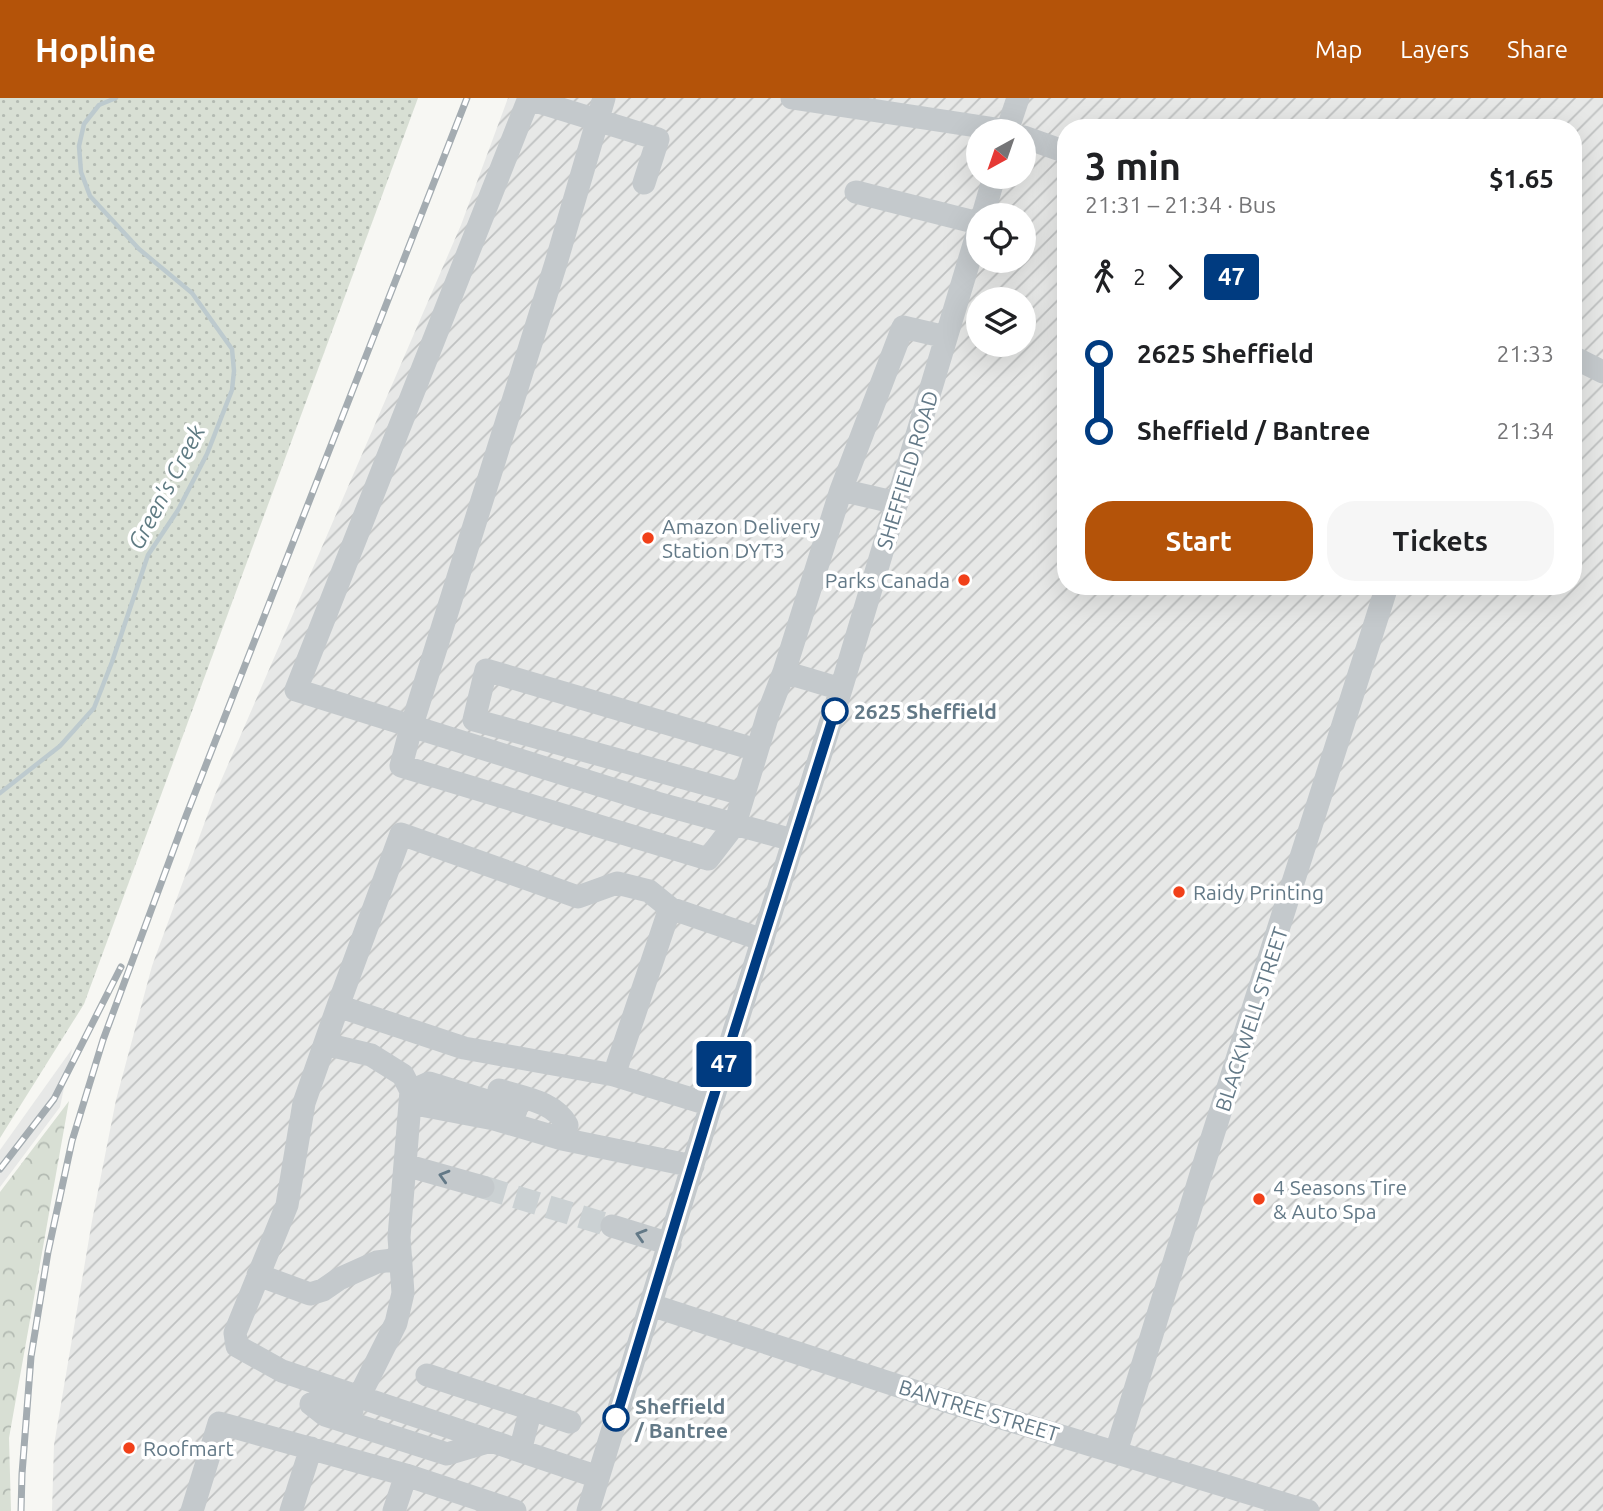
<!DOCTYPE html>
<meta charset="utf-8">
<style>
body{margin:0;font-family:Ubuntu,sans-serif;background:#f6f6f6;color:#202124;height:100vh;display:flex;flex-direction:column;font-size:26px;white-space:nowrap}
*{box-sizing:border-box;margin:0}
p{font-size:23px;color:#757577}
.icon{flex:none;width:38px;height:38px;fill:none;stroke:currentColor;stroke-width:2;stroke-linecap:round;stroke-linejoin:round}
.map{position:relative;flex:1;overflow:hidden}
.sheet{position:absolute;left:1057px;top:21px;width:525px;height:476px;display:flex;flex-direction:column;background:#fff;border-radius:28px;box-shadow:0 7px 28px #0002}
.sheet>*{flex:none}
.badge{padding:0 14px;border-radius:5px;font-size:24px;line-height:46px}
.needle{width:46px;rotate:220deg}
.buttons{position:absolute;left:966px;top:21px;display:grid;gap:14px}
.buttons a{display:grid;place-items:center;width:70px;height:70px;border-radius:50%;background:#fff;box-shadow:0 7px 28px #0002;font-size:35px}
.map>.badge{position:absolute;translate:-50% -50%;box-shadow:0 0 0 4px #fff}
.legs{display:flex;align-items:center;gap:10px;height:77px;padding:0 28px;font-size:23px}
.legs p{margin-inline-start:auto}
.headline{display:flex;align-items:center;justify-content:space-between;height:119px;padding:0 28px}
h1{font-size:38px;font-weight:700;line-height:52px}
.primary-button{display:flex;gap:14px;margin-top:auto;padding:14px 28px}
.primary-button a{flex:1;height:80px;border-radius:28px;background:#b45309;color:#fff;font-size:28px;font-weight:700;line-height:80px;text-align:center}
.primary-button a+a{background:#f6f6f6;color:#202124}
ul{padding:0 28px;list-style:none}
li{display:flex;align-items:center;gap:24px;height:77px;font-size:26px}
li i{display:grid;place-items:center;width:10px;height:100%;margin:0 9px;background:currentColor}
li i::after{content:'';width:18px;height:18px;margin:-9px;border:5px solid;border-radius:50%;background:#fff}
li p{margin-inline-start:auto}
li:first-child i{background:linear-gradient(#0000 50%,currentColor 0)}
li:last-child i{background:linear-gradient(currentColor 50%,#0000 0)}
header{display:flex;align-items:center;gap:42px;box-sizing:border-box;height:98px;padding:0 35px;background:#b45309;color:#fff}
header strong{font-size:33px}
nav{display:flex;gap:38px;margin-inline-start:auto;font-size:24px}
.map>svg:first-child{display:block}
.built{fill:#e7e8e7}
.industrial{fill:url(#industrial-furrows);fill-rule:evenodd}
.grass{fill:url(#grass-dots)}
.forest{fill:url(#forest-crowns)}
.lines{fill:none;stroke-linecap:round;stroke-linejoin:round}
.stream{stroke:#bdcace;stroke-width:4.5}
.minor-tunnel{stroke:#cbd1d3;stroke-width:23;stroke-dasharray:23 11;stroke-linecap:butt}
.minor{stroke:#c4c9cc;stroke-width:23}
.rail-casing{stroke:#a4acb1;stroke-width:7}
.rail{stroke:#fff;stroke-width:4.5;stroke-dasharray:13;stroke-linecap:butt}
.oneway{stroke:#637987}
.line-1-casing{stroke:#fff;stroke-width:16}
.line-1{stroke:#003b80;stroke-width:10}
.poi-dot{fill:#f14019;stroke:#fff;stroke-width:2.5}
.stop-1-dot{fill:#fff;stroke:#003b80;stroke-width:3.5}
.labels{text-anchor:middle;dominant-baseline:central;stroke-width:7;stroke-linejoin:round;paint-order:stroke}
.street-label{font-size:21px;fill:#637987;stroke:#fff}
.poi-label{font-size:21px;fill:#637987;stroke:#fff;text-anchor:start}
.stop-label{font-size:21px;font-weight:bold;fill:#637987;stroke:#fff;text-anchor:start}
.water-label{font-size:23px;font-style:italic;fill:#5f7b83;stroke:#fff}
</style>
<header>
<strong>Hopline</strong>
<nav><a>Map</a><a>Layers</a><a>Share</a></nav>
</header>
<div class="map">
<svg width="1603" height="1413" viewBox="0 0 1603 1413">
<defs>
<pattern id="industrial-furrows" width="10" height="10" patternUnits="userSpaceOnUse" patternTransform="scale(1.75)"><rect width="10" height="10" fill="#e7e8e7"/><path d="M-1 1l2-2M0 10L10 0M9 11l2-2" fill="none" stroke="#bfc1c1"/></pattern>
<pattern id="grass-dots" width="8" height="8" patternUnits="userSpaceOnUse" patternTransform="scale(1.75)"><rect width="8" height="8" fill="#d8dfd4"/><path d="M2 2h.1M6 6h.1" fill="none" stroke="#b3bab2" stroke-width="1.8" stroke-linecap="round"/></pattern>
<pattern id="forest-crowns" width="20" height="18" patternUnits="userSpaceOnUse" patternTransform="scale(1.75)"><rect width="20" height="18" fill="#d8dfd4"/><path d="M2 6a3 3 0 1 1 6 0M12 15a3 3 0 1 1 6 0" fill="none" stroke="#b3bab2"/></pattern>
</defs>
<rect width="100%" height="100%" fill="#f7f7f3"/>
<!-- built -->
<path class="built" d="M72 951 60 1009 0 1089V1052Z"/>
<!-- industrial -->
<path class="industrial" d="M508 0H1603V1413H52L54 1347 92 1123 116 1002 152 868 214 699 461 127ZM1066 30H1573V488H1066ZM978 33H1024V79H978ZM978 117H1024V163H978ZM978 201H1024V247H978Z"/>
<!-- grass -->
<path class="grass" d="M0 0H418L84 906 0 1040Z"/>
<!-- forest -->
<path class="forest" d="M69 1003 9 1340 11 1413H0V1094Z"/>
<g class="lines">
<!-- stream -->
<path class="stream" d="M0 695 60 648 94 610 112 564 148 457 178 412 207 356 232 292 234 273 232 251 192 195 139 151 90 98 81 74 79 48 84 26 99 7 116 0"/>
<!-- minor-tunnel -->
<path class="minor-tunnel" d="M483 1089 612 1128"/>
<!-- minor -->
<path class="minor" d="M529 0 296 592 657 705 793 742
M604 0 556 165 411 630 401 668 708 761 735 726 769 613 784 574 841 591
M792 0 1009 33
M529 1 658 41 644 85
M1007 33 1018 0
M1024 39 1066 54
M856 94 978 125
M983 117 994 79
M1573 259 1603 274
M841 392 903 229 946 239
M784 574 841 392 897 405
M742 696 474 622 486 572 757 652
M670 810 649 793 617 785 578 799 401 736 338 908 464 950 614 977 711 1007
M338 908 304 1005 287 1107 235 1235 237 1248 282 1273 598 1379
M325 946 371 957 403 977 411 993 399 1139 403 1195 396 1225 359 1299
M614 977 670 810 763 842
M499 992C523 1000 554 1003 567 1027
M411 993 429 985 516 1012
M410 1005 494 1021 562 1041 693 1068
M405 1067 483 1089
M612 1128 670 1146
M258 1177 310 1196 323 1192 339 1181 377 1164 401 1161
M651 1207 923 1296 1308 1413
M427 1277 531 1311
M352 1312 325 1304 311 1306 325 1317 447 1356 491 1343
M520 1353 531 1311 570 1324
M1116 1354 1212 1040 1387 488
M192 1413 219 1325 406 1377 515 1413
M291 1413 311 1350
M394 1413 406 1377
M588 1413 711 1007 841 591 978 133"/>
<defs>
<path id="rail" d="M0 1071 54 1001 121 869
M21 1413 22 1376 31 1259 48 1154 72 1043 103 942 186 718 467 0"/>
</defs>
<!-- rail casing -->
<use href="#rail" class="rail-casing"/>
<!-- rail -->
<use href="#rail" class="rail"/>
</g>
<!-- one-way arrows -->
<defs><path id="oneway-chevron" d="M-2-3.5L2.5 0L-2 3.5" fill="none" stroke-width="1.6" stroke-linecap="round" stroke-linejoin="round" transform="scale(1.75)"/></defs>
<g class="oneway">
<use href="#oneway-chevron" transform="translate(444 1078) rotate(-164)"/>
<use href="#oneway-chevron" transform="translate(641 1137) rotate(-163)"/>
</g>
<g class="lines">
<defs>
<path id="line-1" d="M616 1320 711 1007 835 613"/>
</defs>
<!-- line-1 casing -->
<use href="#line-1" class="line-1-casing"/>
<!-- line-1 -->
<use href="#line-1" class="line-1"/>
</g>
<!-- markers -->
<g class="poi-dot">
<circle cx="648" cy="440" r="7"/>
<circle cx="964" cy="482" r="7"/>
<circle cx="1179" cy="794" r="7"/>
<circle cx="1259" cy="1101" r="7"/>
<circle cx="129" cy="1350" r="7"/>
</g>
<g class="stop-1-dot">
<circle cx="835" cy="613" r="12"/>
<circle cx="616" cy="1320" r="12"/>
</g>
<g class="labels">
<!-- street labels -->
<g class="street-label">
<text transform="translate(907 372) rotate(-73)">SHEFFIELD ROAD</text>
<text transform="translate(1251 921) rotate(-72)">BLACKWELL STREET</text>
<text transform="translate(979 1312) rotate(17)">BANTREE STREET</text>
</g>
<!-- poi labels -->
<g class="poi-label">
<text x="662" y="428">Amazon Delivery<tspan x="662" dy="24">Station DYT3</tspan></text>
<text x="950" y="482" text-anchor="end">Parks Canada</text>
<text x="1193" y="794">Raidy Printing</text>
<text x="1273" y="1089">4 Seasons Tire<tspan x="1273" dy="24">&amp; Auto Spa</tspan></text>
<text x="143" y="1350">Roofmart</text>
</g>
<!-- stop labels -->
<g class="stop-label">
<text x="854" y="613">2625 Sheffield</text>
<text x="635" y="1308">Sheffield<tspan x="635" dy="24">/ Bantree</tspan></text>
</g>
<!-- water labels -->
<g class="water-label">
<text transform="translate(166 389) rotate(-62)">Green's Creek</text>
</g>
</g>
</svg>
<div class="buttons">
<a><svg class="needle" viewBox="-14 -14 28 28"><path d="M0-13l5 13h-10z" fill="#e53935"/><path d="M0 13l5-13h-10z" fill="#757577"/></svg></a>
<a><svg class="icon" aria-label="locate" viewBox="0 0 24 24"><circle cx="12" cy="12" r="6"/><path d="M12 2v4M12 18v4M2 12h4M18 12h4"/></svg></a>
<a><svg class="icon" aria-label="layers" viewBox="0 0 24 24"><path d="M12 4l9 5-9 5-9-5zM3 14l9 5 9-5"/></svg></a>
</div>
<b class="badge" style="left:724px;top:966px;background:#003b80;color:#fff">47</b>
<section class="sheet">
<div class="headline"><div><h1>3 min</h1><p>21:31 – 21:34 · Bus</p></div><b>$1.65</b></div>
<div class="legs"><svg class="icon" aria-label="walk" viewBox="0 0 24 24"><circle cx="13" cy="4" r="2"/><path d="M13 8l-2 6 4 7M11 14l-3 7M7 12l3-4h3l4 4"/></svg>2<svg class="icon" aria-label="forward" viewBox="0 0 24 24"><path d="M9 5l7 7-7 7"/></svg><b class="badge" style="background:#003b80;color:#fff">47</b></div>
<ul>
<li><i style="color:#003b80"></i><b>2625 Sheffield</b><p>21:33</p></li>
<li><i style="color:#003b80"></i><b>Sheffield / Bantree</b><p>21:34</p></li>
</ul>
<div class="primary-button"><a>Start</a><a>Tickets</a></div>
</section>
</div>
